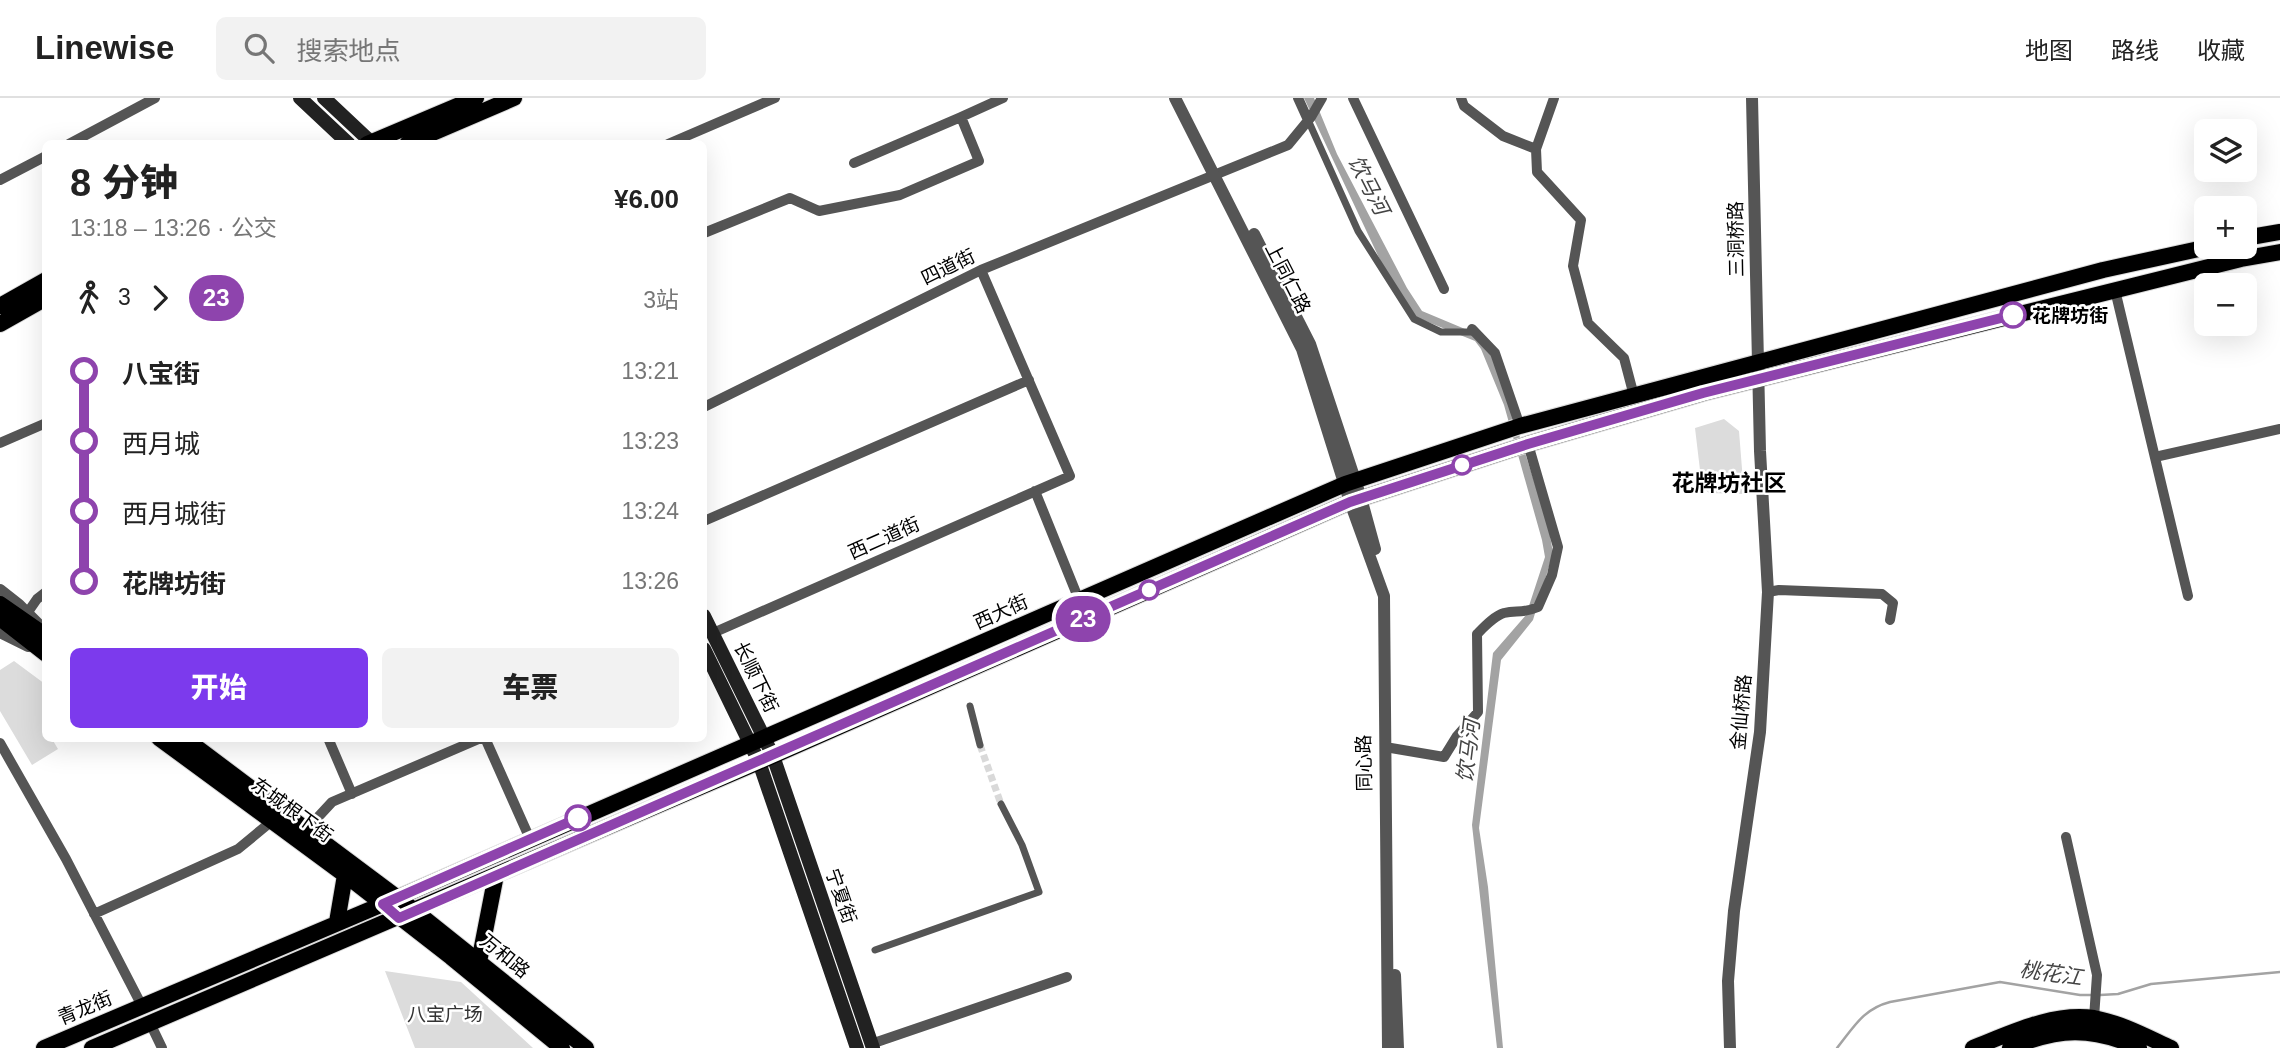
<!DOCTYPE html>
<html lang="zh">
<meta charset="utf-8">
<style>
body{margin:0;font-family:Helvetica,"Noto Sans SC",sans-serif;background:#f2f2f2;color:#222;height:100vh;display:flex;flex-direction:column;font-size:26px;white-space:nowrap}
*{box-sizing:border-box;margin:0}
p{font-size:23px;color:#767676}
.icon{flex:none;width:38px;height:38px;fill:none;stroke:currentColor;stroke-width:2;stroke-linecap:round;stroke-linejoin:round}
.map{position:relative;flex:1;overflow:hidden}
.panel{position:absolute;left:42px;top:42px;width:665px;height:602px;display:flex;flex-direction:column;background:#fff;border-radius:10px;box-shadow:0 7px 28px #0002}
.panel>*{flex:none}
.badge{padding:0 14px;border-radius:23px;font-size:24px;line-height:46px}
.fabs{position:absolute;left:2194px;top:21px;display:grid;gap:14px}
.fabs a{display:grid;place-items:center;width:63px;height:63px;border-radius:10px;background:#fff;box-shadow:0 7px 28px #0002;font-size:35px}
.map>.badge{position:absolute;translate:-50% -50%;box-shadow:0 0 0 4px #fff}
.legs{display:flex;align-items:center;gap:10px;height:77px;padding:0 28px;font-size:23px}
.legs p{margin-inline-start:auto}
.headline{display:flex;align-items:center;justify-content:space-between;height:119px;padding:0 28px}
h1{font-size:38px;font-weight:800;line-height:52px}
.button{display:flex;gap:14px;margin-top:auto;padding:14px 28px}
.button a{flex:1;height:80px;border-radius:10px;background:#7c3aed;color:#fff;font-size:28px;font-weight:800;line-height:80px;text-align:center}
.button a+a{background:#f2f2f2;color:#222}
ul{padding:0 28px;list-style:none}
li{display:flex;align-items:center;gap:24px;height:70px;font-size:26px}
li i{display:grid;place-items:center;width:10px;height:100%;margin:0 9px;background:currentColor}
li i::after{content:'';width:18px;height:18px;margin:-9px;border:5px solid;border-radius:50%;background:#fff}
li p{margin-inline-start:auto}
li:first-child i{background:linear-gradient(#0000 50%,currentColor 0)}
li:last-child i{background:linear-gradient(currentColor 50%,#0000 0)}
header{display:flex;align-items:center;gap:42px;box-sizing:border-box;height:98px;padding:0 35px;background:#fff;border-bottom:2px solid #e0e0e0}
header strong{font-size:33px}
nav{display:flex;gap:38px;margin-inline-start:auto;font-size:24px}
.search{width:490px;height:63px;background:#f2f2f2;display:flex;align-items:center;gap:18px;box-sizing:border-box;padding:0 24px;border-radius:10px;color:#767676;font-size:26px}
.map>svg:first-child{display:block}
.green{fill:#dcdcdc}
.water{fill:#a3a3a3}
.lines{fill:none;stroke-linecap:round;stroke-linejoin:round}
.stream{stroke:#a3a3a3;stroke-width:2.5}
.pedestrian-tunnel{stroke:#d9d9d9;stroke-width:7;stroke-dasharray:7 3.5;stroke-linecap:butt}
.primary-casing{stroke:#dbdbdb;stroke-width:18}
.pedestrian{stroke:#555;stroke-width:7}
.minor{stroke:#555;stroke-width:10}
.tertiary{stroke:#555;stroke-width:12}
.secondary{stroke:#222;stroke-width:14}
.primary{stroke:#000;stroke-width:16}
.line-1-casing{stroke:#fff;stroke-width:16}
.line-1{stroke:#8e44ad;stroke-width:10}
.stop-1-dot{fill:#fff;stroke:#8e44ad;stroke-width:3.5}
.labels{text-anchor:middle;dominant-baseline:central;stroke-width:5;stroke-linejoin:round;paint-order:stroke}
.street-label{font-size:19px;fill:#000;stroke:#fff}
.stop-label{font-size:19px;font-weight:bold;fill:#000;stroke:#fff;text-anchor:start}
.park-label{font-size:19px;fill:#333;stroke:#fff}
.water-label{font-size:21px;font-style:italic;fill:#444;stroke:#fff}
.quarter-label{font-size:23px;font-weight:bold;fill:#000;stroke:#fff}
</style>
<header>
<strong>Linewise</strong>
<div class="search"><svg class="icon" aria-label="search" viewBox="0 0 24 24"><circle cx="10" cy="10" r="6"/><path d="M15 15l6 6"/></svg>搜索地点</div>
<nav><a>地图</a><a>路线</a><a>收藏</a></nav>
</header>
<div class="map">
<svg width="2280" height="950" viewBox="0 0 2280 950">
<rect width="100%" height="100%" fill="#fff"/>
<!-- green -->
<path class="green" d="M1724 321 1739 333 1744 396 1709 395 1702 389 1695 330Z
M14 563 45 586V621L43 625 45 630 46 640 52 641 58 651 32 667 0 613V572Z
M385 873 461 884 533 950H415Z"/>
<!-- water -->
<path class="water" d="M1304 0H1314L1337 56 1407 190 1422 213 1465 231 1492 253 1548 426 1553 455 1533 522 1501 562 1479 730 1488 789 1503 950H1497L1472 727 1493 555 1526 517 1545 459 1542 442 1504 307 1481 251 1475 243 1413 218 1388 179Z"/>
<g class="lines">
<!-- stream -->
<path class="stream" d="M2100 897 2118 896 2151 886 2280 874
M1837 950C1854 929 1863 911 1890 904L2000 884 2080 897H2094"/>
<!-- pedestrian-tunnel -->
<path class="pedestrian-tunnel" d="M980 647 1001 706"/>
<defs>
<path id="primary" d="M367 46 476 0
M407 46 514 0
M2245 140 2280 134
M0 208 46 182
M0 226 46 200
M0 506 46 538
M0 520 46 556
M159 640 352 782 451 859 562 950
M184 640 415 813 586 950
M337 824 345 777
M479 864 496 777
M44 950 383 806 1345 386 1520 328 2103 172 2208 149
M92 950 759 664 1350 404 1528 346 1703 295 2241 161 2280 154
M1973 950C2011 935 2053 914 2094 920 2121 925 2147 939 2171 950
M2010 950C2058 930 2091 928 2139 950"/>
</defs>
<!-- primary casing -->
<use href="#primary" class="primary-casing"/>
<!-- pedestrian -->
<path class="pedestrian" d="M1308 22 1358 133 1414 221 1441 234H1475
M970 608 980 647
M875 852 1039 794 1022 747 1001 706"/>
<!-- minor -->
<path class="minor" d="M1298 0 1308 22
M1353 0 1444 191
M1461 0 1464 8 1503 38 1536 51 1537 74 1581 122 1573 168 1588 225 1624 260 1634 298
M69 46 155 0
M668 46 775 0
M1536 51 1554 0
M854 65 961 19
M0 82 46 58
M704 135 790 100 819 113 900 97 979 63 961 19 1003 0
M2115 192 2188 498
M1472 231 1495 255 1520 328
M704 309 981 172 1288 47 1311 19 1322 0
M0 345 46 325
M2155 359 2280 331
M1035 393 1079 502
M704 423 1029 282
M1768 494 1779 492 1882 496 1893 505 1890 522
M28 514 37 501 46 494
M713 535 1070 378 981 172
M328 640 352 696
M485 640 530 741
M0 645 66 761 142 908
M1391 650 1444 659 1457 638 1478 614 1477 536C1484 529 1494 518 1504 515 1517 512 1522 516 1538 509L1552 477 1558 449 1528 346
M307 731 332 704 481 640
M2066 739 2097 877 2094 920
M94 816 238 751 272 723
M150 925 162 950
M871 946 1067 879"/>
<!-- tertiary -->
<path class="tertiary" d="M1175 0 1302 251 1350 404 1384 498 1388 950
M1254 136 1310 246 1361 400 1375 451
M0 492 19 507 41 529
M0 534 28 548
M1395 877 1398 950
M1730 950 1728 883 1734 813 1760 634 1768 494 1760 353 1752 0"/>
<!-- secondary -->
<path class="secondary" d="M300 0 349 46
M324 0 373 46
M704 518 773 658 873 950
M704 551 759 664 857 950"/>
<!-- primary -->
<use href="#primary" class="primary"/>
</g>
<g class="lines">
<defs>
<path id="line-1" d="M578 720 383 806 399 820 1350 404 1528 346 1703 295 2013 217"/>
</defs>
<!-- line-1 casing -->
<use href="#line-1" class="line-1-casing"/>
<!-- line-1 -->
<use href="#line-1" class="line-1"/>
</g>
<!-- markers -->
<g class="stop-1-dot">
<circle cx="2013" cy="217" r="12"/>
<circle cx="1462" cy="367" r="9"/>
<circle cx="1149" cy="492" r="9"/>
<circle cx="578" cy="720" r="12"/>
</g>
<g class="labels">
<!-- street labels -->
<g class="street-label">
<text transform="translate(1736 141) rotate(-91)">三洞桥路</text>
<text transform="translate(948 169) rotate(-26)">四道街</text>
<text transform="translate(1288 180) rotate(63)">上同仁路</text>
<text transform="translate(884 440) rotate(-24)">西二道街</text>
<text transform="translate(1001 514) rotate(-24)">西大街</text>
<text transform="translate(756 579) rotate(64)">长顺下街</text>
<text transform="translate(1741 614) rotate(-85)">金仙桥路</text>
<text transform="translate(1364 665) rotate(-91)">同心路</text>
<text transform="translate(292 712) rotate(36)">东城根下街</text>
<text transform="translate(841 798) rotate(71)">宁夏街</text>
<text transform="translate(505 858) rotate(39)">万和路</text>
<text transform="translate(85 910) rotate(-23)">青龙街</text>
</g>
<!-- stop labels -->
<g class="stop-label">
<text x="2032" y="217">花牌坊街</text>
</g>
<!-- park labels -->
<g class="park-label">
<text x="445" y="916">八宝广场</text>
</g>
<!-- water labels -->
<g class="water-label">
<text transform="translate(1369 87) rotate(63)">饮马河</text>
<text transform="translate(1468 653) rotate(-83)">饮马河</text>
<text transform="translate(2051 875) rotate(8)">桃花江</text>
</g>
<!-- quarter labels -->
<g class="quarter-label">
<text x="1729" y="385">花牌坊社区</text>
</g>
</g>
</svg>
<div class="fabs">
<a><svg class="icon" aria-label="layers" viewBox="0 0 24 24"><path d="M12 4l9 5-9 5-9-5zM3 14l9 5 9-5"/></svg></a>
<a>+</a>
<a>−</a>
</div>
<b class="badge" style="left:1083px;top:521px;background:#8e44ad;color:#fff">23</b>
<section class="panel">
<div class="headline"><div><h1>8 分钟</h1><p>13:18 – 13:26 · 公交</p></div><b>¥6.00</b></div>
<div class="legs"><svg class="icon" aria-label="walk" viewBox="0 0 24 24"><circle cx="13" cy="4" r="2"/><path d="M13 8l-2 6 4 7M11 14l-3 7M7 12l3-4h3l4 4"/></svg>3<svg class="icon" aria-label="forward" viewBox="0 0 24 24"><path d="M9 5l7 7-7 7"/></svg><b class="badge" style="background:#8e44ad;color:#fff">23</b><p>3站</p></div>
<ul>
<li><i style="color:#8e44ad"></i><b>八宝街</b><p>13:21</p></li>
<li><i style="color:#8e44ad"></i><span>西月城</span><p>13:23</p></li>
<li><i style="color:#8e44ad"></i><span>西月城街</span><p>13:24</p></li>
<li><i style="color:#8e44ad"></i><b>花牌坊街</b><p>13:26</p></li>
</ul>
<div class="button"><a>开始</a><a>车票</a></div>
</section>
</div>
